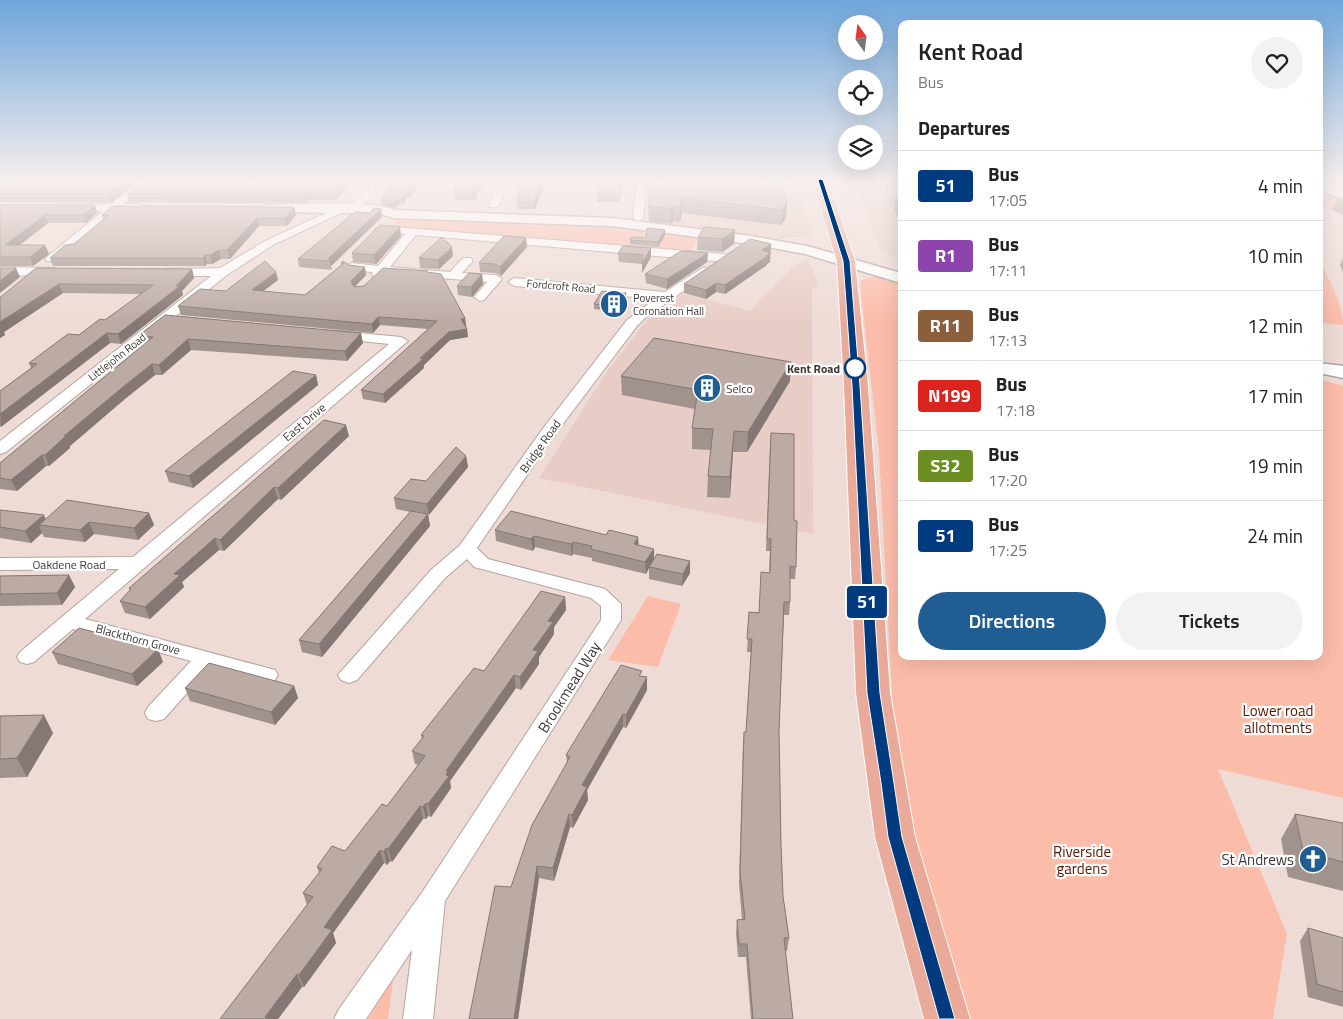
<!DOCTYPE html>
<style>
body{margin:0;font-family:"Titillium Web",sans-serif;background:#f2f2f2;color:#222;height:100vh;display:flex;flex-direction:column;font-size:19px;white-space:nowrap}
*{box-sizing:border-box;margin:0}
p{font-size:16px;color:#767676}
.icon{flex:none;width:28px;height:28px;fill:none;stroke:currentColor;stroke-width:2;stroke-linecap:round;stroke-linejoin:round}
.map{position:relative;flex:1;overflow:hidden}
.details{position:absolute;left:898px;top:20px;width:425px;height:640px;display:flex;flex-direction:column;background:#fff;border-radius:10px;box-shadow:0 5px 20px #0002}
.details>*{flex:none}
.badge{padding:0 10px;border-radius:4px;font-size:18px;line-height:32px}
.needle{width:32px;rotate:346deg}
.buttons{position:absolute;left:838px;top:15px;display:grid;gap:10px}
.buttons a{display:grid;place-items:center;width:45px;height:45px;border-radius:50%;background:#fff;box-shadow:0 5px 20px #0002;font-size:25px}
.map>.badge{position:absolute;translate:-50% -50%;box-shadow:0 0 0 2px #fff}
h2{padding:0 20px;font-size:19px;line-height:45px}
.round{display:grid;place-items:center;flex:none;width:52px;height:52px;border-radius:26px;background:#f2f2f2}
.headline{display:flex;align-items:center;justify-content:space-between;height:85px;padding:0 20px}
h1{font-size:24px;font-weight:600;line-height:38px}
.button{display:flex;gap:10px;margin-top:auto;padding:10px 20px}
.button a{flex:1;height:58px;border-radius:30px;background:#1f5d93;color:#fff;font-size:20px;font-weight:600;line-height:58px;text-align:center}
.button a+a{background:#f2f2f2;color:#222}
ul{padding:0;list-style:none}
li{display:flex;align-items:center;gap:15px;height:70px;padding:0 20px;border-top:1px solid #e0e0e0}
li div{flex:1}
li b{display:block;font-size:19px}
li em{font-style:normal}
li .badge{min-width:55px;font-weight:700;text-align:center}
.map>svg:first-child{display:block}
.built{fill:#e8cdc6}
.green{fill:#fcbcaa}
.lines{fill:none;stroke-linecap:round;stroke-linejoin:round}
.minor-casing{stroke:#b5a49f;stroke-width:2}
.tertiary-casing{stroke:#b5a49f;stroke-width:3}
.primary-casing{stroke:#fff;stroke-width:2}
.minor{fill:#fff;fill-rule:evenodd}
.tertiary{fill:#fff;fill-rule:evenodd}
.primary{fill:#e9aa99;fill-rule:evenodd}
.wall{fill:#a2928e}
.shaded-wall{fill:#847774}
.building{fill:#bcaaa5;stroke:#847774}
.line{fill:#003b80;stroke:#fff}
.stop-dot{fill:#fff;stroke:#003b80;stroke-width:2.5}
.labels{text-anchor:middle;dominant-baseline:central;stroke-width:4.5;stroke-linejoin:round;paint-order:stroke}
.far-street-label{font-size:11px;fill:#3f3836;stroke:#fff}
.far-poi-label{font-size:11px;fill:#3f3836;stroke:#fff;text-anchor:start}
.stop-label{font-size:12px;font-weight:bold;fill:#3f3836;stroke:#fff;text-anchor:end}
.poi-label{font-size:12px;fill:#3f3836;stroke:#fff;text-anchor:start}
.street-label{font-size:12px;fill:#3f3836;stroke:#fff}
.near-street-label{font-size:15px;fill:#3f3836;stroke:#fff}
.near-park-label{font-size:15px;fill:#5d1701;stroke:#fff}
.near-poi-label{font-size:15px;fill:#3f3836;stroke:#fff;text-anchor:end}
</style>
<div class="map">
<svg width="1343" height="1019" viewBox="0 0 1343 1019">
<rect width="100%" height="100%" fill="#eedbd6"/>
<!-- built -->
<path class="built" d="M652 180H796L812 235 780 239 649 221Z
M854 180H901V262L880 248Z
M808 258 819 286 812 287 813 534 539 478 608 370 651 315 684 294 750 311 790 269Z"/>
<!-- green -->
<path class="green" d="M1319 189 1343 201V208L1319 210Z
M400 216 625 225 701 236 690 252 389 228Z
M1319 259C1328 279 1343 302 1343 325L1319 323Z
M877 276 901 282V656H1319V379L1343 386V798L1218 769 1287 934 1273 1019H964L903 795 893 713 879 452 861 293V280Z
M648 596 681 604 658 667 608 660Z
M393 980 388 1019H368Z"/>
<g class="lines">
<defs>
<path id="minor" d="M141 180H153L55 261H47L45 259 47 257Z
M371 180H381L359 211H351L350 209Z
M500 180H510L498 207H490L489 205Z
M637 180H647L643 218 638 221 633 218Z
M341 206 345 207 346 209 345 211 273 245 227 275 6 452 0 454V441L211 276H169L163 272 165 269 220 268 265 241Z
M381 226 724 254 730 258 724 262 416 235 390 267 450 272 463 258H471L473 261 462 273 496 275 502 279 484 300 480 301 474 297 487 282 384 273 377 278 373 277 372 272 347 270 345 267 351 263 378 266 405 234 377 231 375 229Z
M0 267 55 268 61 272 55 276 0 275Z
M704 267 710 271 708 274 645 318 637 326 556 433 477 548 488 559 605 589 621 604V620L445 901 433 1019H403L412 950 366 1019H334L339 1009 423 891 601 620V606L591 598 474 567 467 559 445 578 357 680 349 683 341 680 338 675 431 570 460 545 544 427 627 320 655 299 514 286 508 282 514 278 665 292Z
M338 331 401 337 408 341 85 619 275 670 278 675 275 680 267 683 210 667 164 719 156 721 148 719 145 713 148 707 191 661 73 629 34 662 27 664 20 662 17 657 20 652 119 569 0 570V558L133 557 389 344 333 338 331 335Z"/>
<path id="tertiary" d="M1319 180 1343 191V200L1319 189Z
M64 204H140L147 208 140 212 59 211 57 208 59 205Z
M264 205C300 205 363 199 395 210L612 218 751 236 807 246 901 273V283L805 254 751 244 612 226 394 218 383 215 355 213 259 212 257 209Z
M1319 363 1343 366V378L1319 373Z"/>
<path id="primary" d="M812 180H828L855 261 868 386 890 693 915 837 970 1019H924L875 837 856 693 844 386 837 261Z"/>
</defs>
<!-- minor casing -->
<use href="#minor" class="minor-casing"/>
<!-- tertiary casing -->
<use href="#tertiary" class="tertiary-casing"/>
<!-- primary casing -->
<use href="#primary" class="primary-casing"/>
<!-- minor -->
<use href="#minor" class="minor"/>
<!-- tertiary -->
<use href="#tertiary" class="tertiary"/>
<!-- primary -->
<use href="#primary" class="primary"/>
</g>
<!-- wall -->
<path class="wall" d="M0 180H138L112 202H0Z
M352 180 336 200H308L306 203 130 202 127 194Z
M421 180 410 198H407L403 204H400L394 208 382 205 381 199Z
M460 180H486L474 200H455L454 191Z
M546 180 535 209H517V202L519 196H518L517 189Z
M600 180H623L619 202H597V197Z
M1328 180H1343V187Z
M651 188 787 203 786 218 781 225 682 213 680 222 673 221 671 224 649 221 648 206Z
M895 198H901V224L894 209Z
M1337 198H1343V215L1332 210Z
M0 205H95L97 213 86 223H48L20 245H45L49 254 33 266H0Z
M294 207 296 215 287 226H259L230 259H221L212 264H207L205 266H53L50 258 74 244 103 219 102 215Z
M381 209 382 217 331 266 332 270 299 267 298 259 370 213Z
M665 230V235L658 247 630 244V240L646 238Z
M735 230 734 244 722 252 697 250 698 237Z
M401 236 376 264 353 262 352 253Z
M526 238 527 247 501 276 496 273 480 272 479 263Z
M771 244 770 262 767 264V265L725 294 716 292 706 299 684 293V284Z
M651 248V257L642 273V264L619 262 618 253Z
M708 253 707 262 667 289 646 283 645 274Z
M453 256 439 269 420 268 419 258Z
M1343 258V272L1340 265Z
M343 261 366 275 355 287 364 286 428 272 465 318 468 337 450 340 424 365V368L385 403 363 399 361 390 428 329 380 325 373 333 181 315 178 306 226 291 278 280 263 291 305 295 341 265V263Z
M36 268 192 269 194 278 182 291 183 295 121 344 110 343 0 427V391L31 368 29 363 105 320 141 294 63 293 4 332 5 335 0 338 2 296Z
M482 274 483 284 472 297 458 295 457 286Z
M626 293V298L615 311 594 309V304Z
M138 336 363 343 347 361 191 350 162 375H155L126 398 70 446V448L49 466H46L17 491 0 489V463L142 346Z
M316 375 318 385 193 488 169 482 165 471Z
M621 376 790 381 747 452H733L730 498 707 497 708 476 711 450 692 449V428L695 409 622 395Z
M349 436 281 500 278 499 224 551 219 550 182 582 184 587 150 619 125 613 120 601 130 591 129 588Z
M770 444 794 520 796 567 795 579H790V602L789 615H784L779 730 781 845 783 896 789 938 787 951H785L793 1019H751L746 957H738L736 933 737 920 742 919 739 884 743 745 744 732H746L751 652H747L749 612H759L769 573 770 551H766Z
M466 456 468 467 428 515 430 526 322 657 302 652 299 640 410 512 396 509 394 498 426 481Z
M0 510 44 515 45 519 149 513 154 525 138 540 94 534 85 542 44 537 42 533 31 543 0 538Z
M495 530 639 545 654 559 690 561V573L682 586 649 579V568L646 574 592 561V558L573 554 572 556 535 547 533 551 496 541Z
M69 575 75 587 62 605 0 606V576Z
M565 597 566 610 554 627V634L539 657V664L521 690 516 688 450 781 451 788 431 817 428 816 426 819H423L392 862 390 861 387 865 384 863 333 933 336 943 304 987H302L278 1019 307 905 303 893 319 873 317 867 345 851 387 806 418 765 415 764 412 751 422 739 421 735 484 671Z
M52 652 163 662 137 686 58 664Z
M642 676 647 677V690L626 728 623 727 587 790 588 800 573 828 570 827 554 881 539 878 518 1019H469L511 887 567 762 566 755Z
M294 686 298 698 275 725 190 701 185 688Z
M0 716 53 733 27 777 0 778Z
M1295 814 1343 823V891L1288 877 1281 839Z
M1308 928 1343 938V1007L1308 997 1300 941Z"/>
<!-- shaded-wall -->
<path class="shaded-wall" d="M126 180H138L112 202 109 194Z
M344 180H352L336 200 335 192Z
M417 180H421L410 198 409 192Z
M480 180H486L474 200 473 192Z
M542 180H546L535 209 534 202Z
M622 180H623L619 202V197Z
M307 192 308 200 306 203 304 195Z
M406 193 407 198 403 204V198Z
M399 198 400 204 394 208V202Z
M682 198V213L680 222V207Z
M787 203 786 218 781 225 782 210Z
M95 205 97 213 86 223 83 215Z
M673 206V221L671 224V209Z
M294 207 296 215 287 226 285 218Z
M381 209 382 217 331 266 329 258Z
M45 215 48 223 9 253 5 245Z
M257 218 259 226 230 259 227 250Z
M400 227 401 236 376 264 374 255Z
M665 230V235L658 247V242Z
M735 230 734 244 722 252V239Z
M526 238 527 247 501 276 500 267Z
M771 244 770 262 767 264V265L725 294V285L762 250Z
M45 245 49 254 33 266 30 257Z
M452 247 453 256 439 269 438 260Z
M651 248V257L642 273V264Z
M219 250 221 259 212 264 210 255Z
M708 253 707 262 667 289V279Z
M205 255 207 264 205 266 203 258Z
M365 267 366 275 352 289 351 281Z
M16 268 20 277 0 293V281Z
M192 269 194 278 182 291 183 295 121 344 118 334 176 286Z
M276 272 278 280 254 298 252 290Z
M482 274 483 284 472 297 471 287Z
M716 283V292L706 299V290Z
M59 284 63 293 4 332 5 335 0 338V322Z
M626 293V298L615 311V306Z
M378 317 380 325 373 333 372 324Z
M465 318 466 327 462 328 461 319Z
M467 329 468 337 450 340 424 365V368L385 403 383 394 449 332Z
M107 333 110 343 1 427 0 414Z
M361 333 363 343 347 361 345 351Z
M188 339 191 350 162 375 159 365Z
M791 362 790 381 747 452 748 432Z
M152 364 155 375 126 398 70 446V448L49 466 45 455 64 436 123 387Z
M316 375 318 385 193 488 189 476Z
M346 425 349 436 281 500 278 488Z
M734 431 733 452 730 498V477Z
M42 455 46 466 17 491 11 480Z
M466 456 468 467 429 515 427 504Z
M274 487 278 499 224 551 220 540Z
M149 513 154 525 138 540 134 528Z
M428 514 430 526 322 657 319 644Z
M44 515 48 526 39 525 42 533 31 543 25 531Z
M89 522 94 534 85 542 80 530Z
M534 536 535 547 533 551 531 539Z
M638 537 639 549 634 544Z
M215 538 219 550 182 582 184 587 150 619 145 607 174 574Z
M573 542V554L572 556 571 544Z
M654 549V561L649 567V568L646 574 645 562Z
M690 561V573L682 586 683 574Z
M69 575 75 587 62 605 57 593Z
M565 597 566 610 554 627V634L539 657V664L521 690 520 677 548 621Z
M158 649 163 662 137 686 132 674Z
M514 675 516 688 450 781 451 788 431 817 428 804 446 771Z
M647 677V690L626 728V715Z
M294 686 298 698 275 725 271 712Z
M623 714V727L587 790 588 800 573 828 572 815 582 785Z
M44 715 53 733 27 777 17 758Z
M426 803 428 816 426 819 423 807Z
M420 806 423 819 392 862 388 849Z
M569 814 570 827 554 881 553 868Z
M386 848 390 861 387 865 384 852Z
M380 850 384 863 333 933 336 943 304 987 299 975 324 927Z
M537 866 539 878 518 1019H514Z
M297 974 302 987 278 1019H266L265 1017Z"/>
<!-- building -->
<path class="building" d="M0 180H126L109 194H0Z
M143 180H344L335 192H307L304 195 127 194Z
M394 180H417L409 192 406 193 403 198H399L394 202 381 199Z
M460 180H480L473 192 454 191Z
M521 180H542L534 202H517L522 189H517Z
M600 180H622L619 197H597Z
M662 180H781L787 203 782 210 682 198 680 207 673 206 671 209 648 206 651 188H662Z
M895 198H901V210Z
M1337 198H1343V202Z
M0 205H95L83 215H45L5 245H45L30 257H0Z
M113 206 294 207 285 218H257L227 250H219L210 255H205L203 258H50L65 245 74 244 109 215H102Z
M374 208 381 209 329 258 330 261 298 259 355 212 370 213Z
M380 225 400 227 374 255 352 253Z
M704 227 735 230 722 239 698 237Z
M647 228 665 230 658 242 630 240 632 237 646 238Z
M504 236 526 238 500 267 495 264 479 263Z
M442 237 452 247 438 260 419 258Z
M750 239 771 244 762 250 770 253 766 256H767L725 285 716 283 706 290 684 284Z
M623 246 651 248 642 264 643 255 618 253Z
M681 251 708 253 667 279 645 274Z
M265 261 276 272 252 290 305 295 344 263H341L343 261 349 265 365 267 351 281 354 287 364 286 383 268 428 271 427 272 441 274 465 318 461 319 467 329 449 332 420 358 423 359 383 394 361 390 437 321 378 317 372 324 178 306 200 289 226 291Z
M0 268H16L0 281Z
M36 268 192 269 176 286H180L118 334 107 333 0 414V391L37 364 29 363 68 334 79 335 100 319 105 320 153 285 59 284 0 322V297L2 296Z
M469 273 482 274 471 287 457 286Z
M602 291 626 293 615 306 594 304Z
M165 315 361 333 345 351 188 339 159 365 152 364 123 387 64 436H66L45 455H42L11 480 0 478V463L35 434 153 337 138 336Z
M654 338 791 362 748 432 734 431 730 477 708 476 713 429 692 428 698 390 621 376Z
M293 371 316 375 189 476 165 471Z
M324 420 346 425 278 488 274 487 220 540 215 538 174 574 180 575 145 607 120 601 131 589 129 588Z
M771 433 794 434V520L797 521 796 567 790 566V602H784L779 730 781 845 783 896 789 938H784L793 1019H753L747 944H739L737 920 745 919 740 871 744 732H746L752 639H747L749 612 759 613 761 572 770 573 771 539H767Z
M456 447 466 456 427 504 394 498 411 479 426 481Z
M67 500 149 513 134 528 89 522 80 530 39 525Z
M0 510 44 515 25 531 0 527Z
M411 511 428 514 319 644 299 640Z
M511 511 606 535 609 530 638 537 634 544 654 549 645 562 591 549 592 546 573 542 571 544 534 536 531 539 495 530Z
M657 554 690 561 683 574 649 567Z
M69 575 57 593 0 594V576Z
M541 591 565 597 548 621 553 622 533 650 538 651 520 677 514 675 446 771H448L446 775 449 776 428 804 426 803 423 807 420 806 388 849 386 848 384 852 380 850 324 927 332 930 299 975 297 974 265 1017 268 1019H220L313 897 303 893 322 869 317 867 332 846 345 851 382 804 387 806 425 756 412 751 424 736 421 735 474 668 484 671Z
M79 628 158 649 132 674 52 652Z
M209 663 294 686 271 712 185 688Z
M621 665 642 671 639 676 647 677 626 715 623 714 582 785 587 787 572 815 569 814 553 868 537 866 514 1019H469L495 886 511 887 532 825 570 757 566 755Z
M44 715 17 758 0 759V716Z
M1295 814 1343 823V862L1303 851Z
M1308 928 1343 938V992L1317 984Z"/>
<!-- sky -->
<linearGradient id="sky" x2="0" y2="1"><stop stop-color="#6ea6db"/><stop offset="0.56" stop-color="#f7efed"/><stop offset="1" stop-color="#f7efed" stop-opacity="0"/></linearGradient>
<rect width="1343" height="323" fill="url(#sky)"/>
<!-- line -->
<path class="line" d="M820 179 823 180 850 261 860 386 880 693 894 783 902 837 955 1019H939L888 837 881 783 867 693 852 386 843 261 818 180Z"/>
<!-- icons -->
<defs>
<symbol id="building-disc" viewBox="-11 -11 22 22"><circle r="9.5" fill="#1f5d93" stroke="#fff"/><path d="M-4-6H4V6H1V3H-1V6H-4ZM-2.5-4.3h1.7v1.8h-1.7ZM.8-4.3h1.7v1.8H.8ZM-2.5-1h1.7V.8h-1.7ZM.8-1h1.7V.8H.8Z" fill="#fff"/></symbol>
<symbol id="church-disc" viewBox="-11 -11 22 22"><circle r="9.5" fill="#1f5d93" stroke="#fff"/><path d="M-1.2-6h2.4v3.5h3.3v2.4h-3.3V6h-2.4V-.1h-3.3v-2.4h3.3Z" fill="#fff"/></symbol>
</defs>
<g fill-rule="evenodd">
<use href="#building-disc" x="598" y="288" width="32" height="32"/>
<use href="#building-disc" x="691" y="372" width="32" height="32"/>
<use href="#church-disc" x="1297" y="843" width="32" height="32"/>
</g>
<!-- markers -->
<circle class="stop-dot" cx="855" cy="368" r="10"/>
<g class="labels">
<!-- far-street labels -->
<g class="far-street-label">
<text transform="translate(561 286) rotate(5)">Fordcroft Road</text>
<text transform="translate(117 357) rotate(-38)">Littlejohn Road</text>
</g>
<!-- far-poi labels -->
<g class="far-poi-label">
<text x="633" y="298">Poverest<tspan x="633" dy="13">Coronation Hall</tspan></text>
</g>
<!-- stop labels -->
<g class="stop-label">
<text x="840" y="368">Kent Road</text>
</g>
<!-- poi labels -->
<g class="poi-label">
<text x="726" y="388">Selco</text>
</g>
<!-- street labels -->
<g class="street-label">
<text transform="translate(304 422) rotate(-40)">East Drive</text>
<text transform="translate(540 446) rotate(-55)">Bridge Road</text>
<text x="69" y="564">Oakdene Road</text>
<text transform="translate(138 639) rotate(15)">Blackthorn Grove</text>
</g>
<!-- near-street labels -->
<g class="near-street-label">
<text transform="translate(569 687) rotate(-58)">Brookmead Way</text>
</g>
<!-- near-park labels -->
<g class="near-park-label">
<text x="1278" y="710">Lower road<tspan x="1278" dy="17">allotments</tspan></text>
<text x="1082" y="851">Riverside<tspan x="1082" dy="17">gardens</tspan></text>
</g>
<!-- near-poi labels -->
<g class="near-poi-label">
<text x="1294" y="859">St Andrews</text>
</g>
</g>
</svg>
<div class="buttons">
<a><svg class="needle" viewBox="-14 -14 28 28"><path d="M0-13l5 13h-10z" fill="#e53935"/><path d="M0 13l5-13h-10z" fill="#767676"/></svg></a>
<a><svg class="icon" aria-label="locate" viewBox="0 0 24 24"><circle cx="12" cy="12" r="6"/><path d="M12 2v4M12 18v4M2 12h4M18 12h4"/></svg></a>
<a><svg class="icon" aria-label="layers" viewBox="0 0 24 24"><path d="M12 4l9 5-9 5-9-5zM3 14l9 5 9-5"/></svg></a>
</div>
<b class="badge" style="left:867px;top:602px;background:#003b80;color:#fff">51</b>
<section class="details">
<div class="headline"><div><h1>Kent Road</h1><p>Bus</p></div><a class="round"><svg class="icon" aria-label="heart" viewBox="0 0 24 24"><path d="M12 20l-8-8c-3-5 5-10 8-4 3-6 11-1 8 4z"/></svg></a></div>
<h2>Departures</h2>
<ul>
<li><span class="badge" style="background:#003b80;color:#fff">51</span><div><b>Bus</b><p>17:05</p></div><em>4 min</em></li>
<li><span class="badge" style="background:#8e44ad;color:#fff">R1</span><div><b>Bus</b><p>17:11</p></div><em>10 min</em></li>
<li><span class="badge" style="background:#8b5e3c;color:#fff">R11</span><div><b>Bus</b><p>17:13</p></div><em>12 min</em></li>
<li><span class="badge" style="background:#dc241f;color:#fff">N199</span><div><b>Bus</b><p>17:18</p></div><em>17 min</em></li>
<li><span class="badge" style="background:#6b8e23;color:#fff">S32</span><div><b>Bus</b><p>17:20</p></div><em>19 min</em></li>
<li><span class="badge" style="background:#003b80;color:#fff">51</span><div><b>Bus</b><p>17:25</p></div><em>24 min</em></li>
</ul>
<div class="button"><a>Directions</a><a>Tickets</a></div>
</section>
</div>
